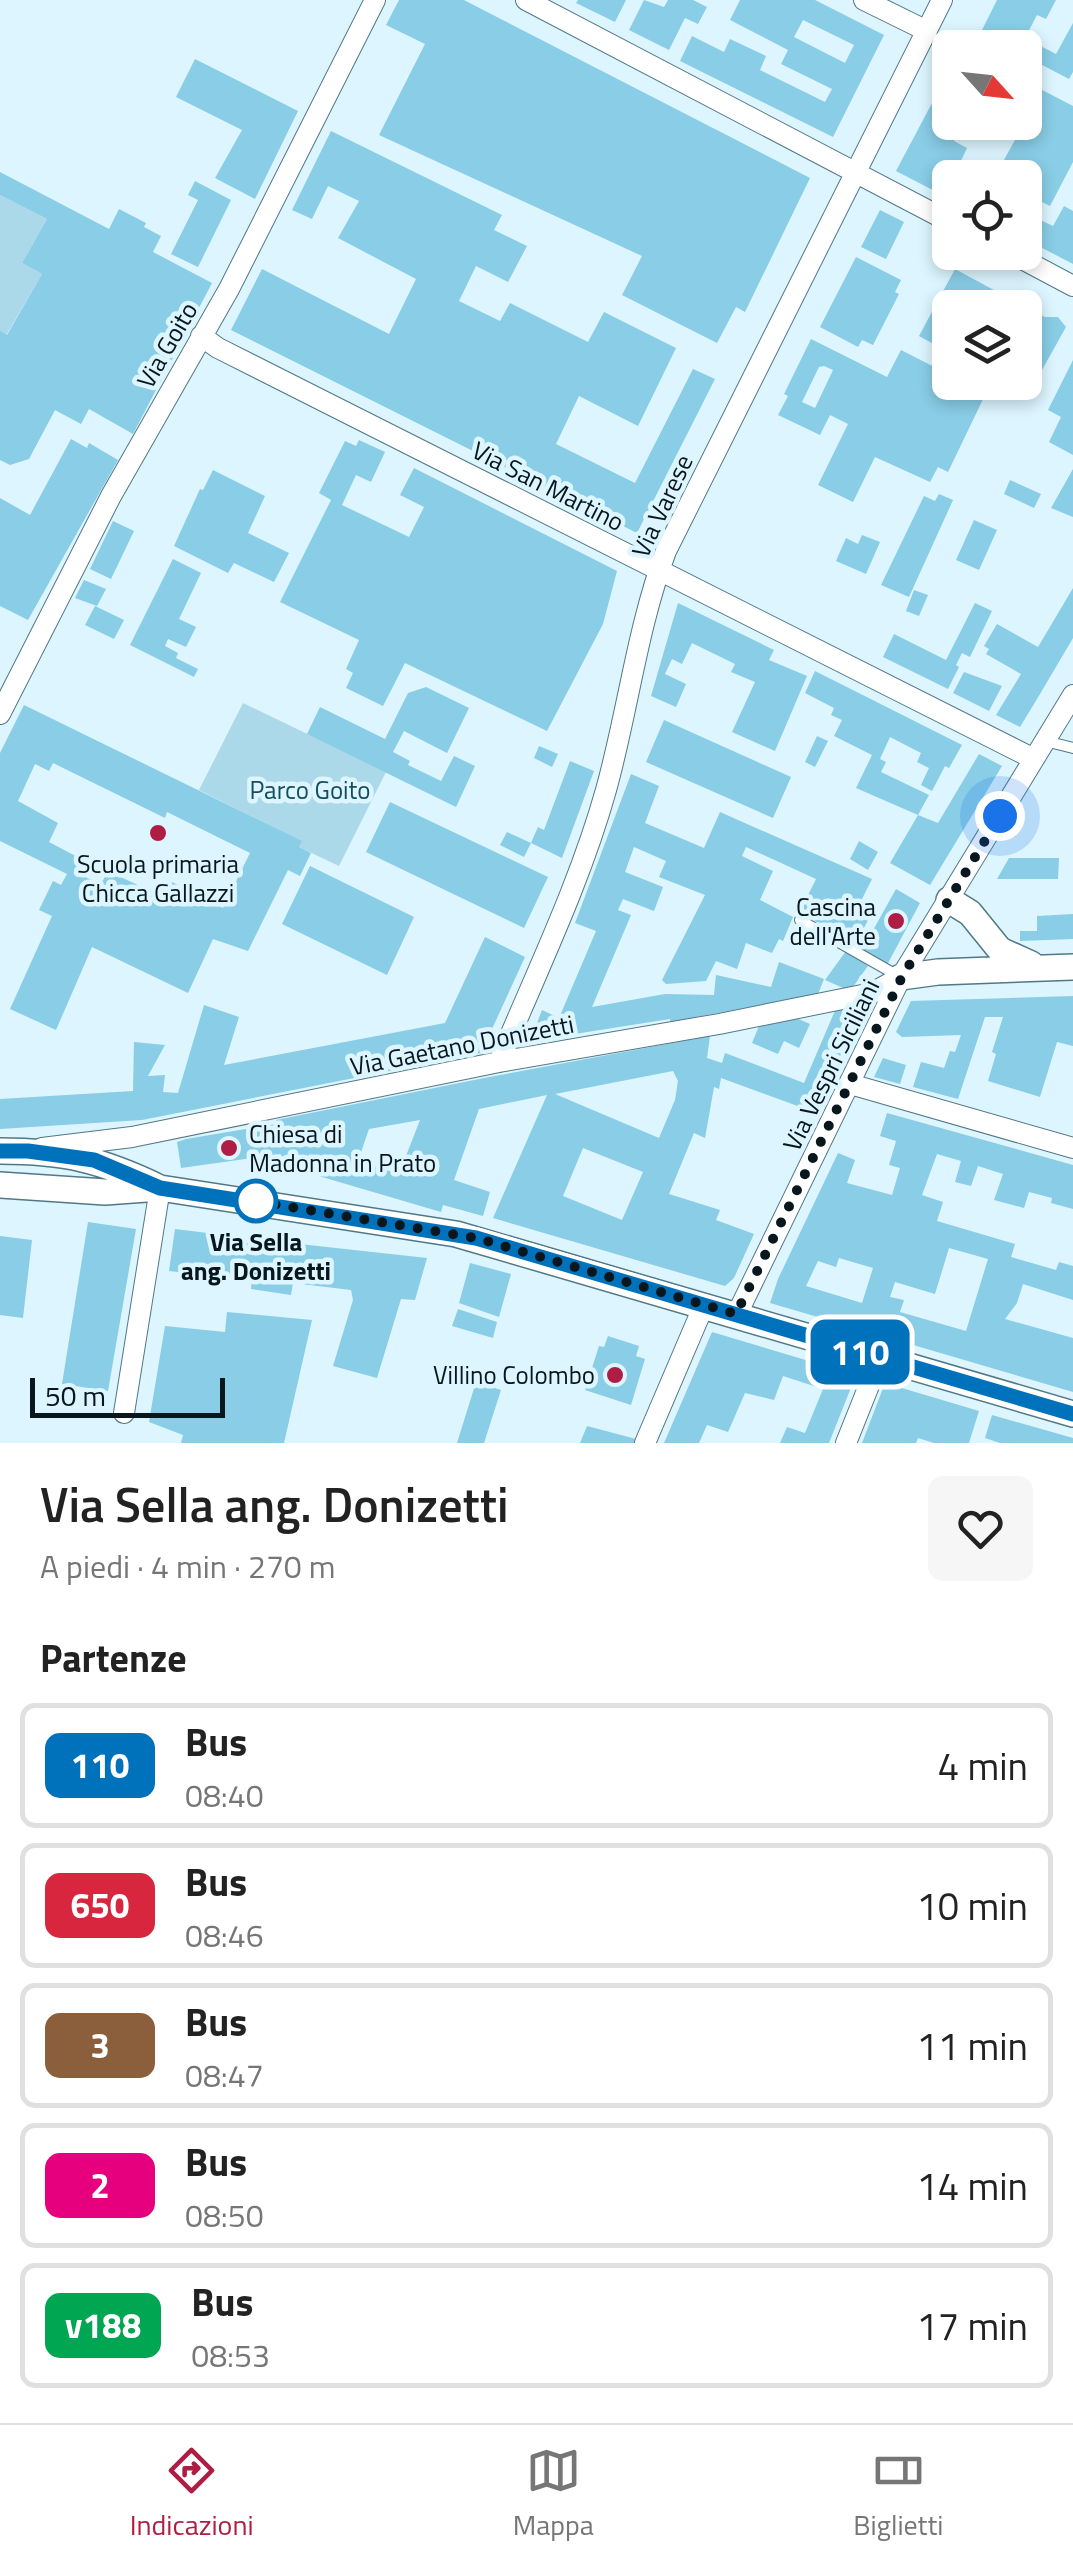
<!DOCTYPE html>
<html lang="it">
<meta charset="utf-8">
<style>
body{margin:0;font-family:"Titillium Web",sans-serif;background:#f6f6f6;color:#222;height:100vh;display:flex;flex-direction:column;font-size:38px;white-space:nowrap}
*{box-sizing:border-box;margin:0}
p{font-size:32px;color:#767676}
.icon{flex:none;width:55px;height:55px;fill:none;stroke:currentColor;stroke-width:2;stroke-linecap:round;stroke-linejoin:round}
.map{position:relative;height:1443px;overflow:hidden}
.sheet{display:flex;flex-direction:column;background:#fff;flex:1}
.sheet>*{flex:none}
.badge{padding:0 20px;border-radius:15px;font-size:35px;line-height:65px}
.needle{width:65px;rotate:117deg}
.buttons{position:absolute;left:932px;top:30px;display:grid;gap:20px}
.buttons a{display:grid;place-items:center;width:110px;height:110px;border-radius:15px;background:#fff;box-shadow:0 5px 15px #0003;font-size:50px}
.scale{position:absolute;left:30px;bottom:25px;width:195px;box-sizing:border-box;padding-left:10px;border:5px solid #07171d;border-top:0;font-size:28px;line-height:35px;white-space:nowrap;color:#07171d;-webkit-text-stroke:8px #dcf5fe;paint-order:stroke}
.you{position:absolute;width:50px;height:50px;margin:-25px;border:8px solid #fff;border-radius:50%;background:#1a73e8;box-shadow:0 0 0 15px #1a73e833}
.map>.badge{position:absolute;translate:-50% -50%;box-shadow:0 0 0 5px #fff}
h2{padding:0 40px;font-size:38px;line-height:90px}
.round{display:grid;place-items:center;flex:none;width:105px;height:105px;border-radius:15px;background:#f6f6f6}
.overview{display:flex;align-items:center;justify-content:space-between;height:170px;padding:0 40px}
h1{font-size:48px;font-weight:600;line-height:75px}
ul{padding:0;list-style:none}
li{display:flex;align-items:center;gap:30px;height:125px;margin:0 20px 15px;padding:0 20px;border:5px solid #e0e0e0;border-radius:15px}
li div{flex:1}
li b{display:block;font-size:38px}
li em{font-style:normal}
li .badge{min-width:110px;font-weight:700;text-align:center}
.menu{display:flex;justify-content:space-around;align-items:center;height:140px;border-top:2px solid #e0e0e0;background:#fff;font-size:28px;color:#767676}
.menu a{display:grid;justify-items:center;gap:5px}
.menu .current{color:#b01d44}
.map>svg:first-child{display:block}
.green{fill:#acd9ea}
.building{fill:#89cde6;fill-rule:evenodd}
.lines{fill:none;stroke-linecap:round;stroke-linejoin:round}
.service-casing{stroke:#517886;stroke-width:12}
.minor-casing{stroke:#517886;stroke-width:22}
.tertiary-casing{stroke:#517886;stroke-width:28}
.service{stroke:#fff;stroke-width:10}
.minor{stroke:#fff;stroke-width:20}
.tertiary{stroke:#fff;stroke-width:25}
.line-casing{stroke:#fff;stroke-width:22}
.line{stroke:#0072bc;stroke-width:15}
.walk{stroke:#07171d;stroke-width:10;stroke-dasharray:0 18}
.poi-dot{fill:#b01d44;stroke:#dcf5fe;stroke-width:4}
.stop-dot{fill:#fff;stroke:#0072bc;stroke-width:5}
.labels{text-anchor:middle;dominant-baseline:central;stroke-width:9;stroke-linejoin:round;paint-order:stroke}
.street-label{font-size:25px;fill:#07171d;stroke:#dcf5fe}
.park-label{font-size:25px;fill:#134d5e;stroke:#dcf5fe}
.poi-label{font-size:25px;fill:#07171d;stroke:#dcf5fe;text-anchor:end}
.stop-label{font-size:25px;font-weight:bold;fill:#07171d;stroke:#dcf5fe}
</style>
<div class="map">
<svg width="1073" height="1443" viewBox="0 0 1073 1443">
<rect width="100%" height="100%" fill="#dcf5fe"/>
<!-- green -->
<path class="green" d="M0 195 47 219 22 263 42 274 0 346Z
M243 703 386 772 339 866 299 847 301 841 199 790Z"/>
<!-- building -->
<path class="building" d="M399 0H464L810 178 745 312 736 307 717 343 622 295 642 256 379 135 425 44 386 25Z
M578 0H626L615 22 576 3Z
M644 0 664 7 668 0H693L707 7 698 24 685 18 669 50 629 30Z
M740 0H815L884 35 833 137 680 61 692 36 724 52 730 39 766 56 760 70 825 102 832 89 781 64 788 50 730 20ZM803 20 854 45 845 63 794 37Z
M997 0H1056L1046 19 1037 15 1025 38 1056 54 1073 23V72L1069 79 1025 56V48H1010L981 32Z
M195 59 298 111 255 199 215 178 242 130 176 97Z
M950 69V122H964L954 141 967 148 958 167 944 160 940 167 959 178H950V199L896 171Z
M1025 81 1073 106V162L1050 206 1040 201 1032 216 1053 226 1064 206 1073 211V264L1025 239V206L1036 186 1000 167 1025 122Z
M331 131 502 215 494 230 527 246 508 282 476 266 459 301 500 321 510 303 588 342 604 312 676 348 638 426 579 396 556 444 635 483 693 369 715 379 637 533 231 330 262 269 389 334 416 279 338 238 359 201 328 186 312 219 292 210Z
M0 172 109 229 119 209 146 223 144 227 161 236 153 252 212 283 133 434 89 409 81 424 55 410 29 459 10 465 0 460V331L7 335 42 274 22 263 47 219 0 195Z
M195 181 231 200 198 267 171 254 198 200 188 195Z
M880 210 904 222 886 259 861 247Z
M856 257 901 280 895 292 899 294 873 345 862 340 858 347 820 327Z
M955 269 1003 295 996 308H950V353L919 336Z
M1025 307 1045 317H1058L1066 327 1032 388 1025 385Z
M811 339 887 377 901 350 950 375V382H965L986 393 948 472 938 467 930 482 875 457 853 502 818 485 848 424 830 415 820 435 778 415 788 396 784 394ZM824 366 833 370 815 408 802 402 819 367Z
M1073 360V455L1049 442 1061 417 1048 410Z
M71 439 87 448 89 443 118 460 28 620 0 606V498L30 515Z
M359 440 385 452 371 482 356 475 342 505 409 537 424 507 400 495 414 468 617 571 603 624 547 731 405 663 383 706 346 688 353 673 346 669 359 640 280 602 331 500 319 493 345 441 356 446Z
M1073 469V517L1051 508Z
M213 470 265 496 248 533 289 553 274 582 234 563 228 573 174 546 200 489 203 490Z
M1010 480 1041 494 1034 508 1004 494Z
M939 494 953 500 909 597 881 585 924 496 935 501Z
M974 520 997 530 979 570 956 560Z
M113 521 134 531 111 579 90 569Z
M862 535 880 542 866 574 836 561 846 538 858 544Z
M173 559 201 573 179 619 196 627 186 647 168 639 165 646 178 653 176 658 198 669 194 677 130 645Z
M84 580 106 589 97 606 75 598Z
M1073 588V638L1040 694 1020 727 996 715 1021 674 986 654 989 649 984 646 997 624 1038 647Z
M914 590 928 595 919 616 906 611Z
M678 603 774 650 769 660 807 676 775 751 732 732 755 682 731 672 735 664 692 643 682 664 672 659 665 674 686 684 676 707 651 696Z
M975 603 992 611 970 657 962 653 956 665 959 667 948 689 883 657 894 634 946 660Z
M95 606 124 620 114 639 85 625Z
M815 671 962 745 949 768 945 766 932 791 921 785 929 768 917 762 921 753 890 737 880 759 886 762 881 772 929 795 918 815 856 788 872 755 834 736 842 720 831 715 834 708 805 693Z
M964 672 1002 686 989 711 953 693Z
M426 687 469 708 447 753 404 731 393 752 410 761 408 765 441 781 454 756 475 766 456 807 307 734 320 707 385 739 408 693Z
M24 705 302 841 299 847 311 853 300 876 288 870 248 951 213 939 188 993 92 947 56 1030 10 1009 52 916 39 910 53 881 61 885 67 874 0 841V753ZM53 763 165 818 167 812 250 853 223 908 172 882 165 898 108 871 101 884 85 877 91 864 49 842 58 823 18 801 35 764 49 771Z
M664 720 791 777 773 818 646 762Z
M817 736 828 741 815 767 805 762Z
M539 746 558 754 552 767 534 758Z
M979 754 1002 766 930 885 890 863 918 815 938 823Z
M570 761 594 771 562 858 531 843 524 857 500 845 507 832 531 843 538 827 544 830Z
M631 774 659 786 645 823 704 848 720 812 872 879 856 911 869 918 857 942 799 913 816 879 746 847 742 856 773 871 760 900 793 917 783 941 779 939 772 953 746 943 737 969 716 961 706 981 666 984 662 980 705 895 659 877 666 861 634 847 625 872 663 887 654 911 623 899 618 910 631 915 592 1007 665 994 714 995 716 975 771 987 779 962 824 979 818 994 670 1022V1019L530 1041 542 1010 559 1018 596 931 575 923Z
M390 802 548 877 524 928 366 852Z
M859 841 878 852 868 870 850 859Z
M1009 858H1059L1058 879H997Z
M310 866 414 917 387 975 282 924Z
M896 889 920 903 887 965 862 950Z
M1073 914V939L1020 941V931H1037V916Z
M485 937 525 957 481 1053 142 1120 0 1129V1099L133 1091 134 1042 165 1045 148 1076 165 1075 163 1092 178 1093 204 1005 239 1017 224 1065 445 1023Z
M846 951 868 966 850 991 825 980Z
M1073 996V1046L1057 1042 1040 1097 988 1081 996 1054 992 1052 1003 1017H985L958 1099 913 1087 921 1062 944 1068 950 1051 955 1052 961 1035 902 1037 896 1032 911 1001Z
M837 1006 862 1011 814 1112 721 1078 719 1089 714 1087 705 1138 694 1133 669 1194 720 1210 716 1220 754 1234 734 1278 725 1286 493 1218 547 1095 479 1109 454 1180 490 1192 483 1216 443 1205 441 1212 278 1164 281 1154 181 1168 177 1142 186 1139 276 1124V1120L484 1078 710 1036 707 1058 722 1063 725 1053 804 1083ZM673 1071 678 1081 675 1100 659 1138 555 1094ZM420 1120 399 1174 358 1161 369 1129ZM583 1148 643 1172 622 1220 563 1196Z
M796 1018 810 1024 799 1048 784 1041 778 1054 752 1043 759 1026Z
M883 1058 906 1065 900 1084 874 1077Z
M887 1113 1073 1165V1209L1051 1203 1052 1198 1029 1192 1024 1208 994 1200 1003 1174 978 1166 971 1186 955 1182 961 1161 937 1154 922 1195 943 1202 937 1221 1015 1244 1011 1257 1056 1270 1059 1262 1073 1266V1300L1023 1284 1017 1303 1005 1319 1073 1338V1392L770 1303 778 1279 838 1153 855 1160 847 1183 892 1195 900 1168 889 1165 896 1141 880 1136ZM949 1248 988 1259 966 1331 900 1312 904 1300 890 1297 895 1282 935 1294ZM839 1258 873 1268 862 1303 806 1286 818 1261 836 1267Z
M88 1222 136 1229 108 1391 62 1384Z
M175 1229 224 1235 221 1253 234 1254 237 1237 427 1258 415 1300 401 1299 377 1378 333 1366 353 1300 351 1290 293 1283 291 1295 251 1289 252 1280 169 1271Z
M0 1236 32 1240 23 1318 0 1315Z
M470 1263 511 1274 499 1317 459 1303Z
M458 1309 497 1322 493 1338 452 1326Z
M227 1312 312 1320 284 1443H181L183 1435 149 1422 165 1326 225 1332Z
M712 1332 856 1375 829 1443H780L787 1427 805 1433 823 1389 783 1376 774 1400 745 1393 728 1432 707 1425 699 1443H664Z
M608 1336 639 1346 636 1356 645 1359 631 1405 585 1390 599 1346 604 1347Z
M476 1382 501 1390 484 1443H457Z
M885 1383 979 1411 969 1443H934L918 1438 916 1443H862Z
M992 1415 1073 1438V1443H1000L985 1438Z
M587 1426 636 1439 635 1443H580Z"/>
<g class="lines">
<defs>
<path id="service" d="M1045 741 1073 748
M800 920 900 977"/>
<path id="minor" d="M526 0 950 222
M864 0 927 31
M1009 252 1073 286
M201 336 218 348 1034 759
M0 714 111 496 229 289 375 0
M499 1062C536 973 580 883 606 790 628 711 637 628 666 551L942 0
M850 1084 1073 1148
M42 1148 132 1137 499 1062 719 1024 872 993 901 977
M737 1314 901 977 1073 695
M124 1413 160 1188
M645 1443 704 1305
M846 1443 880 1358"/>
<path id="tertiary" d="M949 900 970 913 1000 950 1031 964
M901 977 938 972 1073 967
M0 1151C65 1151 102 1160 160 1188
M0 1185 105 1192 160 1188 456 1234 1073 1414"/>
</defs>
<!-- service casing -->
<use href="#service" class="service-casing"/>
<!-- minor casing -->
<use href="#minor" class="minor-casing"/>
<!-- tertiary casing -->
<use href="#tertiary" class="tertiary-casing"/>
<!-- service -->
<use href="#service" class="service"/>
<!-- minor -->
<use href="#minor" class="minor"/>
<!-- tertiary -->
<use href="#tertiary" class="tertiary"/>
</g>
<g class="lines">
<defs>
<path id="line" d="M0 1151H28L94 1160 160 1188 476 1238 1073 1414"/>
</defs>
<!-- line casing -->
<use href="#line" class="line-casing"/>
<!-- line -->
<use href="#line" class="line"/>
<!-- walk -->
<path class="walk" d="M256 1201 248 1200 476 1238 736 1314 902 977 1000 816"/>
</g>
<!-- markers -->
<g class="poi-dot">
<circle cx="158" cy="833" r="10"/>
<circle cx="896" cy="921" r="10"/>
<circle cx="229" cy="1148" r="10"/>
<circle cx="615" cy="1375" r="10"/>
</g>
<circle class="stop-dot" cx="256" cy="1201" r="20"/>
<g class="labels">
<!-- street labels -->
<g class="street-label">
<text transform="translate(167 345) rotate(-60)">Via Goito</text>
<text transform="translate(548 486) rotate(27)">Via San Martino</text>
<text transform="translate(662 506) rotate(-65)">Via Varese</text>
<text transform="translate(462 1045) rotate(-11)">Via Gaetano Donizetti</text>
<text transform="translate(831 1065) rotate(-64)">Via Vespri Siciliani</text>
</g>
<!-- park labels -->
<g class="park-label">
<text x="310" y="790">Parco Goito</text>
</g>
<!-- poi labels -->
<g class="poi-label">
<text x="158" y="864" text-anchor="middle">Scuola primaria<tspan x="158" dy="29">Chicca Gallazzi</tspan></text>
<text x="876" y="907">Cascina<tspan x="876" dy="29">dell'Arte</tspan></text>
<text x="249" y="1134" text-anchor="start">Chiesa di<tspan x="249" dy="29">Madonna in Prato</tspan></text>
<text x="595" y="1375">Villino Colombo</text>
</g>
<!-- stop labels -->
<g class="stop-label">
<text x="256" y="1242">Via Sella<tspan x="256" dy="29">ang. Donizetti</tspan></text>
</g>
</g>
</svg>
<div class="buttons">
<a><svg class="needle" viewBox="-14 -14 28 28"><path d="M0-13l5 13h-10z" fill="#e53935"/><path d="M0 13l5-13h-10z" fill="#767676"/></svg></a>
<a><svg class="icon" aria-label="locate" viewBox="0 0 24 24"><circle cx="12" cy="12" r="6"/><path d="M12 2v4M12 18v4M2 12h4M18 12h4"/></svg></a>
<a><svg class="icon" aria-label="layers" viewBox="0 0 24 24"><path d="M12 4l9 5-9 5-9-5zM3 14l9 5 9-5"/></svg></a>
</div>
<div class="scale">50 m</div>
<div class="you" style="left:1000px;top:816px"></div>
<b class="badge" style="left:860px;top:1352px;background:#0072bc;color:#fff">110</b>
</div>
<section class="sheet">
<div class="overview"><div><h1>Via Sella ang. Donizetti</h1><p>A piedi · 4 min · 270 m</p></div><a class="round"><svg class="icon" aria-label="heart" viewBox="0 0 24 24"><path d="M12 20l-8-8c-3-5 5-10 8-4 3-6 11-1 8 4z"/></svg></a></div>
<h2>Partenze</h2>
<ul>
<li><span class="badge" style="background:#0072bc;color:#fff">110</span><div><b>Bus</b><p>08:40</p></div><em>4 min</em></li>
<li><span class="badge" style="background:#d7263d;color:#fff">650</span><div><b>Bus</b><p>08:46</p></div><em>10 min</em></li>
<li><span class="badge" style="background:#8b5e3c;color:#fff">3</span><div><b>Bus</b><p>08:47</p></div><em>11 min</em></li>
<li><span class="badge" style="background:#e6007e;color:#fff">2</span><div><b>Bus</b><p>08:50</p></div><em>14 min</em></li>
<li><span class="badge" style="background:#00a651;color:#fff">v188</span><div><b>Bus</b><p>08:53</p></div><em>17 min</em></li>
</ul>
</section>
<nav class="menu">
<a class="current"><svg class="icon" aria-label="directions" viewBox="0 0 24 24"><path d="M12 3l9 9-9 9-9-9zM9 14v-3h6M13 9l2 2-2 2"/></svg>Indicazioni</a>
<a><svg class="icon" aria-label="map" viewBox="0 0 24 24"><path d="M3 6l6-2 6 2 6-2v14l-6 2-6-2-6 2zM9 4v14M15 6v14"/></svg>Mappa</a>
<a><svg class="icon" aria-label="tickets" viewBox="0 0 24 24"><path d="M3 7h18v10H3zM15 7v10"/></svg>Biglietti</a>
</nav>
